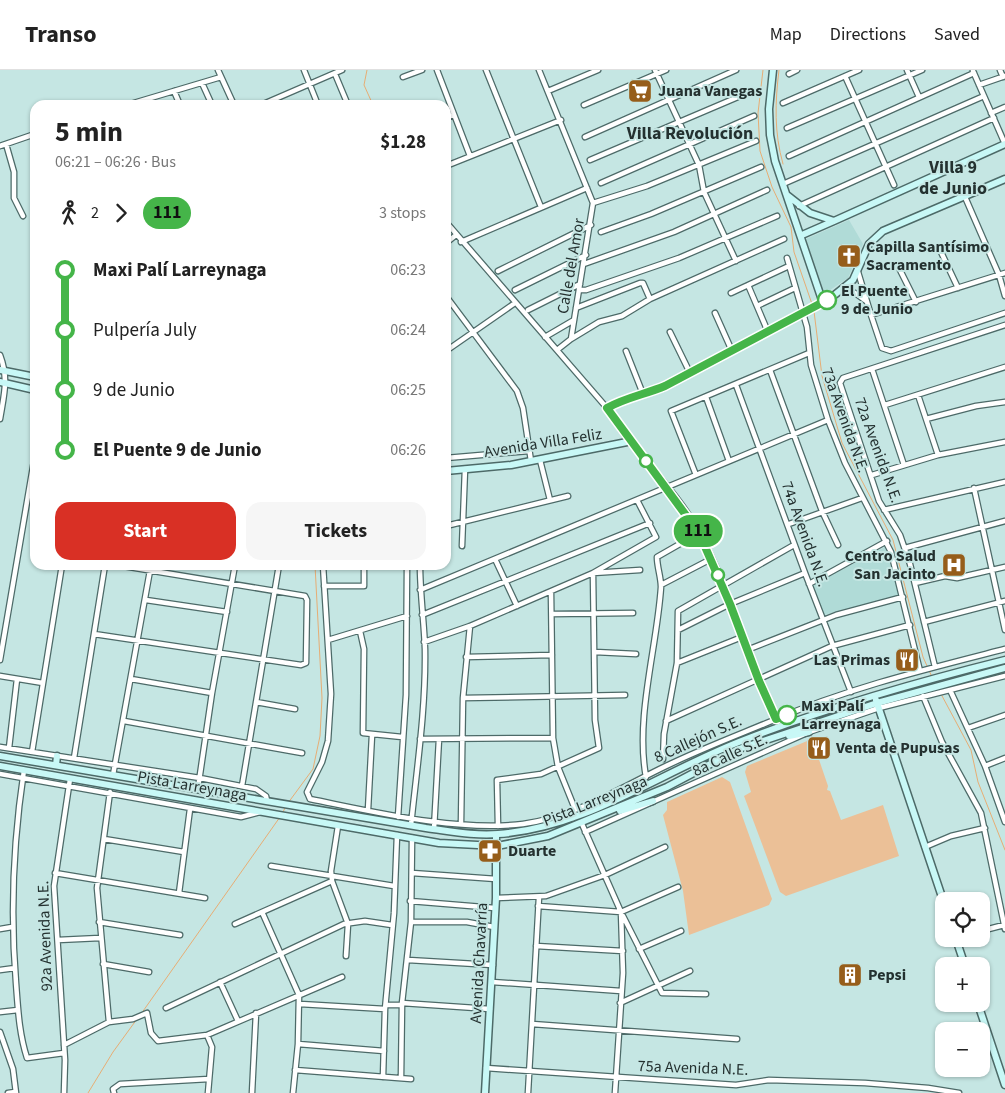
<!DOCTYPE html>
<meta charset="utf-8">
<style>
body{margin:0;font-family:"Source Sans 3",sans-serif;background:#f6f6f6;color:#222;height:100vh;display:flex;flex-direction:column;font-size:19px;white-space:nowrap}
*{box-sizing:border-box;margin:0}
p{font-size:16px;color:#767676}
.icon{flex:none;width:28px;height:28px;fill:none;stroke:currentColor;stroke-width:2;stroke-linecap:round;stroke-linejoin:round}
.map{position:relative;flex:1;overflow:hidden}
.sheet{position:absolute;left:30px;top:30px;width:421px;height:470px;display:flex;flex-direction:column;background:#fff;border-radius:15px;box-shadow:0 1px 4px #0004}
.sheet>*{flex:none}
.badge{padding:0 10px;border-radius:16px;font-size:18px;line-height:32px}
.fabs{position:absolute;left:935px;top:822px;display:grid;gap:10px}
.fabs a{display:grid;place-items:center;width:55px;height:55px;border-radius:10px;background:#fff;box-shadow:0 1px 4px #0004;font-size:25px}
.map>.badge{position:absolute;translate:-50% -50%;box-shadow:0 0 0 2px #fff}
.legs{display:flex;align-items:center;gap:8px;height:55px;padding:0 25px;font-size:16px}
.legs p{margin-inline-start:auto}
.head{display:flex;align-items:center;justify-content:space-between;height:85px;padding:0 25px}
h1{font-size:28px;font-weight:700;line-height:38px}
.primary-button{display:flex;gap:10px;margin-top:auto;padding:10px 25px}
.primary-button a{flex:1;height:58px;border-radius:15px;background:#d93025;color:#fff;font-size:20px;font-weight:700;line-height:58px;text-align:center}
.primary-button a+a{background:#f6f6f6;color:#222}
ul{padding:0 25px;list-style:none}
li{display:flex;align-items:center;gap:18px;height:60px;font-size:19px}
li i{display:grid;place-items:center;width:8px;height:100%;margin:0 6px;background:currentColor}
li i::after{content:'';width:12px;height:12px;margin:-6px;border:4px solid;border-radius:50%;background:#fff}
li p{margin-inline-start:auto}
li:first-child i{background:linear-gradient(#0000 50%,currentColor 0)}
li:last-child i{background:linear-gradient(currentColor 50%,#0000 0)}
header{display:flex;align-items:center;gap:30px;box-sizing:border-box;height:70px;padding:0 25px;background:#fff;border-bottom:1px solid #e0e0e0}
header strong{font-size:24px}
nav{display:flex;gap:28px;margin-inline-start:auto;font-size:18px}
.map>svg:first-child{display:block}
.built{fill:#b0dbd7}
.green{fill:#ebc097}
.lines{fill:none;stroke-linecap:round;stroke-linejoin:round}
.stream{stroke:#e7ad74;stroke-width:1}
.street-casing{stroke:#4d6a68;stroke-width:7}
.secondary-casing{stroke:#4d6a68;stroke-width:9}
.street{stroke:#fff;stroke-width:4.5}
.secondary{stroke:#c8f8f6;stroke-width:6}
.line-1-casing{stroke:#fff;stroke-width:11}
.line-1{stroke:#45b549;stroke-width:8}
.stop-1-dot{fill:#fff;stroke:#45b549;stroke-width:2.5}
.labels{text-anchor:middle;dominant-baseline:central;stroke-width:4;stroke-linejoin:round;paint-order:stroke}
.poi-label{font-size:16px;font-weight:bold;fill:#243130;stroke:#c5e6e3;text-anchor:start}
.street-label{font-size:16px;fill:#243130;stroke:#c5e6e3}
.stop-label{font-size:16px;font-weight:bold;fill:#243130;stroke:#c5e6e3;text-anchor:start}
.neighbourhood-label{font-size:18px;font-weight:bold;fill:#243130;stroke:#c5e6e3}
</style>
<header>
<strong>Transo</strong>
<nav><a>Map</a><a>Directions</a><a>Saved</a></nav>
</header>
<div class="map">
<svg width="1005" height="1023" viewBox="0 0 1005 1023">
<rect width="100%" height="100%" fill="#c5e6e3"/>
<!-- built -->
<path class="built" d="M849 150 863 174 848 208 824 224 806 169Z
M885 477 899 525 824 545 813 515Z"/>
<!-- green -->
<path class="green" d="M812 669 828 716 827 720 830 721 841 750 883 735 899 786 786 826 780 822 744 726 751 722 745 702 747 696Z
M722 707 730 712 772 829 769 835 689 865 683 821 663 745 667 740V732Z"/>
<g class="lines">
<!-- stream -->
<path class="stream" d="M367 0 364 15 373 35
M763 0 758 43 760 81 772 117 791 157 794 182 812 234
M779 0C775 33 774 62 783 94
M814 241 822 306 842 373 893 470 923 587 932 607
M941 624 971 680 978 712 1005 780
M288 733 313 699 320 666 322 628 315 495
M282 744 286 736
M141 944 280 747
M88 1023 113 982 137 949"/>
<defs>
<path id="street" d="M218 0 234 35
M304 0 318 35
M437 0 470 86
M486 0 541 137
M539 0 593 133 571 269 557 280
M655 0 699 95 704 122 736 191
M907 0 919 27
M1000 0 1003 7
M973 1 1005 74
M335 4 348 35
M789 4 797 0
M845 6 894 115
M403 7 422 0
M202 13 212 35
M979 15 1005 6
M174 21 180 35
M548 21 598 0
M783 33 859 0
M127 35 221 7
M261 35 342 0
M584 35 666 0
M991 43 1005 37
M446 47 454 45
M787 58 922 0
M585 67 736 0
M6 74 14 102V128L23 146
M0 76 35 64
M789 86 974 3
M590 90 752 21
M446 96 561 50
M601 113 754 46
M783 114 984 26
M965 127 999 205 1005 226
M593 133 647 116 756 71
M799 136 994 48
M446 152 607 338
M601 162 651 144 761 97
M461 172 587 118
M446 173 456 165
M941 182 958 218
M787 188 807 257 811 295 828 350 845 393 891 482 920 601
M584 194 674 162 767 120
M900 200 916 232
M498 201 591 155
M858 202 871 245 1005 203
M748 215 768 262
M515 220 586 185
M579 220H586L679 188 777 146
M843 221 855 223 866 231
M731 223 789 196
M446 226 517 321 523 338 531 391
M757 236 795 218
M576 238 640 213H643L650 229
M528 240 580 214
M715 243 732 281
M871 245 882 278 891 281 1005 243
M670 262 690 303
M545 267 574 250
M571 269 599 252 622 246 650 229 784 169
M446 281 515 233
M626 281 643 324
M0 285C9 309 4 324 0 349
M872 299 904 395
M770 300 822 441 838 475
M736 315 805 503 851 622
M918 325 938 385
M706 327 729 391
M885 335 1005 297
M926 349 976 336 1005 332
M630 371C652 399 682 430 699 462 731 521 748 588 776 649
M446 388 529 381
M540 390 550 430
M696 405 671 341 809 283
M872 405 938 385 1005 372
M974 418 1005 560
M637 430 656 467 593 503 640 500
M884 440 1005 412
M789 454 862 428
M446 456 568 426
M462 476 465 399
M905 478 1005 451
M495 489 517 536
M323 495 331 624 328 671 322 692 307 722 310 729C375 742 457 762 523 754 575 747 620 718 666 696 701 679 738 665 774 650 848 618 927 599 1005 579
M915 513 945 506 957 508 1005 497
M809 514 887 471
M661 515 711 489
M324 516H364V495
M420 520 828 350
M551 522 553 668 558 697 575 739 573 748
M146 530 227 542
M552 544 633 543
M422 545 650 453
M924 552 1005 531
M678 560 730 534 805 503
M360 561 364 579 363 663 402 667
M94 564 301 595 306 593 307 530 305 526 117 495
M328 570 407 546
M424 572 470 556 593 503 595 650 599 678 541 704 497 710 498 756
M747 580 836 545 903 527
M595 582 636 584
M466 587 552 585
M0 590 35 385
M677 593 742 567
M935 597 910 494 900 465 879 431 840 313 843 308 1005 255
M0 606 43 613
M131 609 212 623
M950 620 985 696 1005 752
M923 626 942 672 981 743 1005 859
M463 628 625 625
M256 632 295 639
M124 651 302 683
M666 651 832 576 910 555
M968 658 1005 645
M420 669 553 668
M0 677 200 708 256 719 266 726 267 731
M9 678 17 609
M32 682 62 495
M74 688 105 495
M663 689 664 664 677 593 678 541 794 475
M985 696 1005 688
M24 700C13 773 10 840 16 913 18 939 19 963 27 988L64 983
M0 704 241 747 260 742
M113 705 151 495
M646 707C635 647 657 578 661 517 661 507 657 497 657 487L699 463
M242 716 279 495
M198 718 212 623 235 495
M368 740 372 665
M398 747 406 625 407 495
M461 754 463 628 470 556
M582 754 621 842 623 903 615 1023
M411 755C417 697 426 638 425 579 424 551 420 523 420 495
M338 756 331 801 332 811 348 854 346 886
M434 759 439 669
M585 762 809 662 879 638 1005 606
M104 769 184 782
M925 777 951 766 985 758
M271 796 394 816
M55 803 205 828
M412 803 496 809
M179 823 190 739
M496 828 546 826 605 805 665 777
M410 831 495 838
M538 836 621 842 678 817
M262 842 299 925 298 974 293 1023
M623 846 662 923 706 924
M99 852 180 865
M411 852H467L494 857
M235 854 332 811
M0 859 12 857
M981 861 1004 855
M58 870 100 868
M536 876 623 881
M639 879 681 861
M408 890 493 895
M103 894 149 902
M0 900 15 898
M220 912 238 951
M492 912 621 921
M402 933 490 939
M620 933 690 901
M300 934 385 939
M386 935H402
M166 938 344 854 365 851 392 855
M0 942 18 940
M109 952 97 818 110 722
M532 954 737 969
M0 962 13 999 16 1023
M207 965 212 977 208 1023
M298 974 384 981
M64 975 109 952 133 949 147 943 151 963 158 971 207 965 342 907
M486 998 736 1015 769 1010 865 1013 928 1018 959 1023
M295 1000 411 1009
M383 1007 385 939 394 843 397 765
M401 1008 402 933 411 852 412 768
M8 1023 15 1022
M64 1023 65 990 54 816 70 709
M114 1023 113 1019 120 1014 209 1009
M252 1023 256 943
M528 1023 539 827"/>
<path id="secondary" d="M773 0 769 39 770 65 775 91 823 233
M787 125 810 143 834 151 1005 74
M802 165 834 151
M0 300 35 307
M0 312 35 320
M446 401 511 395 627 372 630 371 607 338C624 328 646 324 665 316L832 227 853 210 869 174 883 161 1005 109
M876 630 944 833
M789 666 809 662
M0 686 426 758C450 761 474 766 498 764 587 758 662 701 744 670 829 637 917 612 1005 590
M56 695 57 686
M0 696 439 773 497 776 548 766 667 717 739 679 877 633 1005 598
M620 741 653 731
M956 869 965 896
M978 934 1005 1015
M485 1023 496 828V765"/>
</defs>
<!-- street casing -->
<use href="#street" class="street-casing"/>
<!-- secondary casing -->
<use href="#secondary" class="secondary-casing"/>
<!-- street -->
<use href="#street" class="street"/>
<!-- secondary -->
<use href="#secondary" class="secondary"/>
</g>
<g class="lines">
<defs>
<path id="line-1" d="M787 645 776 649 759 611 730 534 699 463 607 338C624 328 646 324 665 316L827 230"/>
</defs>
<!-- line-1 casing -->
<use href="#line-1" class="line-1-casing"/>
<!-- line-1 -->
<use href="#line-1" class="line-1"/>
</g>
<!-- icons -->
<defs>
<symbol id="supermarket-square" viewBox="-11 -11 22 22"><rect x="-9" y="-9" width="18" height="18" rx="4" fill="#965d1a" stroke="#c5e6e3"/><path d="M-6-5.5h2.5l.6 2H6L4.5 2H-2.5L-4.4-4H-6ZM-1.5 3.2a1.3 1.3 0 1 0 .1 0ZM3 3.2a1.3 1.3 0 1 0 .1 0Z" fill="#fff"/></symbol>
<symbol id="church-square" viewBox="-11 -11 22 22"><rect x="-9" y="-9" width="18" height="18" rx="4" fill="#965d1a" stroke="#c5e6e3"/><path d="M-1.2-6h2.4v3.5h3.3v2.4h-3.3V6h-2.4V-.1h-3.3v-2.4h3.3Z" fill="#fff"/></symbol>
<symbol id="hospital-square" viewBox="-11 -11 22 22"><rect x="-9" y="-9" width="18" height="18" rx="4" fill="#965d1a" stroke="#c5e6e3"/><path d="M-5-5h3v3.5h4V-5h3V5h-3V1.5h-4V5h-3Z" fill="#fff"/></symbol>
<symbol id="restaurant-square" viewBox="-11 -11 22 22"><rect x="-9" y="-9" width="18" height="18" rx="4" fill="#965d1a" stroke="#c5e6e3"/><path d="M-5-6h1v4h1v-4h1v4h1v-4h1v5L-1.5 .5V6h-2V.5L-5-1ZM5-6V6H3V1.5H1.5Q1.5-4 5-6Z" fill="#fff"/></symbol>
<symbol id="pharmacy-square" viewBox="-11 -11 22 22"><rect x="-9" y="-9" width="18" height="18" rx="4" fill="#965d1a" stroke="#c5e6e3"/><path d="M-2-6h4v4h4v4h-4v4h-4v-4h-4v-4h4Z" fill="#fff"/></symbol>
<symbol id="building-square" viewBox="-11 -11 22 22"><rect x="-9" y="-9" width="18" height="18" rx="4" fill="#965d1a" stroke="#c5e6e3"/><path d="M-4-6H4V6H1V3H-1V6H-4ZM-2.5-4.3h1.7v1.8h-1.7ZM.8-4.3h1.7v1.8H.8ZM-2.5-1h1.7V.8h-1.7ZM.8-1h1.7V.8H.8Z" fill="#fff"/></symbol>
</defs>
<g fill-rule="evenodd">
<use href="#supermarket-square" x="626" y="7" width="28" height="28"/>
<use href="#church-square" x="835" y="172" width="28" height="28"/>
<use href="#hospital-square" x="940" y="481" width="28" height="28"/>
<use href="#restaurant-square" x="893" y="576" width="28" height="28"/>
<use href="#restaurant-square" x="805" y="664" width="28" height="28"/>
<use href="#pharmacy-square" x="476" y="767" width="28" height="28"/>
<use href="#building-square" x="836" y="891" width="28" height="28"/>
</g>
<!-- markers -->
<g class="stop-1-dot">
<circle cx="827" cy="230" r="9"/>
<circle cx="646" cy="391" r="6"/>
<circle cx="718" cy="505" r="6"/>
<circle cx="787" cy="645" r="9"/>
</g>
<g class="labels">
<!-- poi labels -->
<g class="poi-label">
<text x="658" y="21">Juana Vanegas</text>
<text x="866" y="177">Capilla Santísimo<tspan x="866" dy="18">Sacramento</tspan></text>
<text x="936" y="486" text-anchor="end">Centro Salud<tspan x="936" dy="18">San Jacinto</tspan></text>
<text x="890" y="590" text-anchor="end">Las Primas</text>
<text x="836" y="678">Venta de Pupusas</text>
<text x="508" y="781">Duarte</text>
<text x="868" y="905">Pepsi</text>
</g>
<!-- street labels -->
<g class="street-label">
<text transform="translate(571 196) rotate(-80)">Calle del Amor</text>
<text transform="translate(845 350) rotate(70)">73a Avenida N.E.</text>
<text transform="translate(543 373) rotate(-9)">Avenida Villa Feliz</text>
<text transform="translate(878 380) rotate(70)">72a Avenida N.E.</text>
<text transform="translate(805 464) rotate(70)">74a Avenida N.E.</text>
<text transform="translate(698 669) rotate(-24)">8 Callejón S.E.</text>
<text transform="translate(730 685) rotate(-25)">8a Calle S.E.</text>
<text transform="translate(192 716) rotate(10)">Pista Larreynaga</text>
<text transform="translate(595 731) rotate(-22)">Pista Larreynaga</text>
<text transform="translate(45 866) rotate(-92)">92a Avenida N.E.</text>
<text transform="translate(479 893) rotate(-87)">Avenida Chavarría</text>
<text transform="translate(693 998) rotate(2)">75a Avenida N.E.</text>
</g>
<!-- stop labels -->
<g class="stop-label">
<text x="841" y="221">El Puente<tspan x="841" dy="18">9 de Junio</tspan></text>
<text x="801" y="636">Maxi Palí<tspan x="801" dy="18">Larreynaga</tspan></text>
</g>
<!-- neighbourhood labels -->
<g class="neighbourhood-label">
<text x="690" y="63">Villa Revolución</text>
<text x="953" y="97">Villa 9<tspan x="953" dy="21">de Junio</tspan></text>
</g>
</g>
</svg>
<div class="fabs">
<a><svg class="icon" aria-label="locate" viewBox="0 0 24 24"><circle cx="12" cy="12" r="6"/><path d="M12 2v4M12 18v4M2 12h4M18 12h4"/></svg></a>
<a>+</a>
<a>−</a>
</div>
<b class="badge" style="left:698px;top:461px;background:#45b549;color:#111">111</b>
<section class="sheet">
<div class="head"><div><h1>5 min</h1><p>06:21 – 06:26 · Bus</p></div><b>$1.28</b></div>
<div class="legs"><svg class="icon" aria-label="walk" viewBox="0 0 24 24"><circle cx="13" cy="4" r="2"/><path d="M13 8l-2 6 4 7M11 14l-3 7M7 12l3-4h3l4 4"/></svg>2<svg class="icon" aria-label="forward" viewBox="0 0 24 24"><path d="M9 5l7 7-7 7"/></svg><b class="badge" style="background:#45b549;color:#111">111</b><p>3 stops</p></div>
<ul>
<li><i style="color:#45b549"></i><b>Maxi Palí Larreynaga</b><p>06:23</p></li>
<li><i style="color:#45b549"></i><span>Pulpería July</span><p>06:24</p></li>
<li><i style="color:#45b549"></i><span>9 de Junio</span><p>06:25</p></li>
<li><i style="color:#45b549"></i><b>El Puente 9 de Junio</b><p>06:26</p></li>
</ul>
<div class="primary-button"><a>Start</a><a>Tickets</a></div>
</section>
</div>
